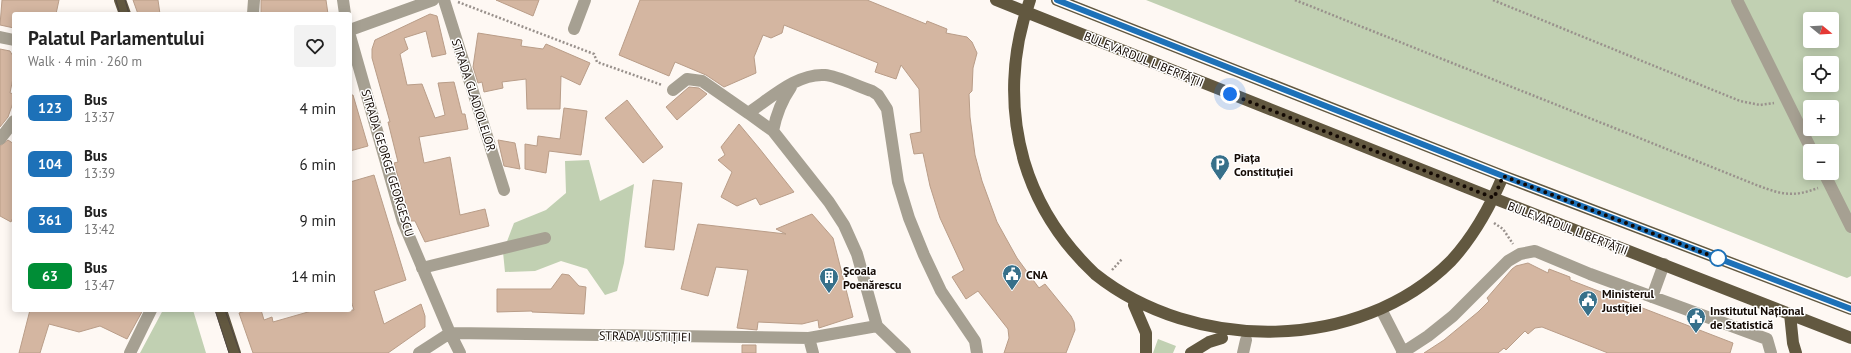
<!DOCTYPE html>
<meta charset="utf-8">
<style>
body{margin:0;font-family:"PT Sans",sans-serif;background:#f2f2f2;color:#222;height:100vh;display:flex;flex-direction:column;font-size:15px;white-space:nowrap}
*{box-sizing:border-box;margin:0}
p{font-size:13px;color:#767676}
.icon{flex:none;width:22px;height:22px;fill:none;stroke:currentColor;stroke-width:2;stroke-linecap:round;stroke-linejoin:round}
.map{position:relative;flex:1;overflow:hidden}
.panel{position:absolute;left:12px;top:12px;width:340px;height:300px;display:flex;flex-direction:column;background:#fff;border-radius:4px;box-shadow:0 2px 10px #0003}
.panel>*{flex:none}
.badge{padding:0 8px;border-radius:6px;font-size:14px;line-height:26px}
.needle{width:26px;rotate:108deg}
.fabs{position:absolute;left:1803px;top:12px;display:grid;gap:8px}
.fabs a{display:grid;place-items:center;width:36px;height:36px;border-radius:4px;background:#fff;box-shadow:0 2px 10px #0003;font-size:20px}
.you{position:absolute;width:20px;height:20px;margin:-10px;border:3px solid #fff;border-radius:50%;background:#1a73e8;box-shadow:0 0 0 6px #1a73e833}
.map>.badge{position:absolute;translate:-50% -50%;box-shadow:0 0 0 2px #fff}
.round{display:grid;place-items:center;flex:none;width:42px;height:42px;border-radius:4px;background:#f2f2f2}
.head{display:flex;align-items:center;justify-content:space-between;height:68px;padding:0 16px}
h1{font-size:19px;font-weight:700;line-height:30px}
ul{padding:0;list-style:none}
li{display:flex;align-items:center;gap:12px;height:56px;padding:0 16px}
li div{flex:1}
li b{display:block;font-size:15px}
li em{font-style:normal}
li .badge{min-width:44px;font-weight:700;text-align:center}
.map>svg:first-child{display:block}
.green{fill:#c1d0b2;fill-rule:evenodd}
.building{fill:#d4b6a1;stroke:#b99d88}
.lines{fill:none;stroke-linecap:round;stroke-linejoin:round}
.path{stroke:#99918c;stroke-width:2.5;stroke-dasharray:2 2;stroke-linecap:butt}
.minor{stroke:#a6a092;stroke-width:12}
.major{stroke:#625840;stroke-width:12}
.tram{stroke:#4f4640;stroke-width:1}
.line-casing{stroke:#fff;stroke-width:9}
.line{stroke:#1d71b8;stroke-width:6}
.walk{stroke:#130903;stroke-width:4;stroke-dasharray:0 7.2}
.stop-dot{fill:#fff;stroke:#1d71b8;stroke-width:2}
.labels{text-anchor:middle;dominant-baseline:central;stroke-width:3;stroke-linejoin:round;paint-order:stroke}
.street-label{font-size:12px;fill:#130903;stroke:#fff}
.poi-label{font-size:12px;font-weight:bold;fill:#130903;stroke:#fff;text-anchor:start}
</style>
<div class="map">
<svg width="1851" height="353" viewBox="0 0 1851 353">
<rect width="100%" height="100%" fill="#fef8f3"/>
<!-- green -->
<path class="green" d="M1146 0H1851V276L1847 278 1839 275ZM1810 19H1832V41H1810ZM1810 63H1832V85H1810ZM1810 107H1832V129H1810ZM1810 151H1832V173H1810Z
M589 160 600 201 634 184 624 263 617 291 605 295 587 269 561 261 535 271 505 272 503 252 514 223 546 210 566 193 565 161Z
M163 310H193L206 353H140Z
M1158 339 1176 346 1173 353H1153Z"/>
<!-- building -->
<path class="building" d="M2 0H59L56 14H14V28L0 25Z
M133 0H158L160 14H138Z
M261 0H326L328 14H261Z
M496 0H539L533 16Z
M640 0H867L926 24 927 21 947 29 946 33 967 37 972 42 977 53 973 68 972 91 969 94 970 117 975 155 982 181 997 222 1017 258 1039 288 1045 284 1071 316 1074 322 1075 330 1066 353H1004L1009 338 1008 329 978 291 966 299 952 277 964 270 940 218 930 186 923 153 914 154 910 134 921 132 919 89 901 65 896 79 875 72 878 63 784 25 782 33 771 38 763 35 754 57 756 73 724 87 706 75 675 62 669 76 619 55Z
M430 14 437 16 446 54 432 57 426 31 404 38 408 49 400 54 407 85 422 84 435 118 445 115 438 83 454 82 462 114H465L468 129 419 137 424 163 450 157 460 215 485 209 489 226 425 242 415 221H411L394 163 398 162 388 122H390L372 58V49L375 40Z
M478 33 522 40 521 46 543 49 546 44 590 63 580 85 561 76 560 109H527L526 79 502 82 503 88 484 92 482 82 478 83 473 67Z
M0 49 10 51 14 58V73L10 93 14 94V100L8 117 0 127Z
M689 87 699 88 707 94 677 120 666 107Z
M350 95H353L368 146 350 151Z
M627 100 663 147 643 163 605 118Z
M564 108 587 111 581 155 549 151 546 173 525 169V144L537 146 538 136 560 139Z
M739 124 759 148 794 192 760 205 756 198 737 206 721 197 732 172 718 160 725 155 721 147Z
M8 140 14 144V215L11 222 0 216V146Z
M498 140 515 143 520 169 504 166Z
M374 175 406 280 374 291 384 324 421 304 425 316V327L388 353H253L239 313 249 310H261L264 320 272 317 273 322 315 310H354L350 298V182Z
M653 180 682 183 674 250 645 247Z
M812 214 833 238 853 317 819 328 818 320 802 324 758 322 757 330 737 328 748 270 716 267 708 296 681 289 698 224 786 234 776 229Z
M1528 263 1548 273 1549 269 1570 277V280L1733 343 1730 353H1608L1542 327 1535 328 1528 334 1525 331 1506 350 1504 348 1498 353H1424L1444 340 1478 312 1489 301 1487 298 1512 269 1516 266Z
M562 274 569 275 579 286 586 287 584 314 532 312V311L497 312V289H551Z
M30 310H143L127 339 100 326 79 332 49 324 40 353H19Z
M742 345H756V353H742Z"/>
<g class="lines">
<!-- path -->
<path class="path" d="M1295 0 1759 186C1783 195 1794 197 1818 188
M1493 0 1740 101 1760 105 1774 103
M458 2 594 54 597 62 662 85
M1494 223 1503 229 1513 244
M1112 270 1122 259"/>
<!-- minor -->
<path class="minor" d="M343 0 345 14
M444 0 504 190
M1737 0 1812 151
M253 14 254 0
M574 29 585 0
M350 30 433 0
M350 36 403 222 450 333 460 353
M0 37 14 40
M791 87C782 100 776 115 773 131L829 202 844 225 857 254 877 326 905 353
M673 90 687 79 702 81 748 113C771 98 797 73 825 75 838 76 859 87 872 91L878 95 887 109 898 182 909 218 924 255 941 291 975 341 977 353
M748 113 773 131
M0 139 14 121
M1824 173 1851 227
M422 268 545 238
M1652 297 1664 264
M1383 313 1403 352
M809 338 813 353
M130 353 151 310
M419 353 450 333 809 338 877 326
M1243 353 1246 340
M1402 353 1428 336 1453 316 1508 261 1520 254 1535 251 1590 274 1767 339 1771 353"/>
<!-- major -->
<path class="major" d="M120 0 125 14
M996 0 1493 198 1851 338
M1030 0C1011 52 1009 108 1024 161 1037 205 1062 243 1095 274 1194 353 1359 353 1451 261 1474 236 1490 207 1503 176
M1057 0 1503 176 1851 309
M1134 305 1146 333V353
M221 310 235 353
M1790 314 1793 343 1796 353
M1191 353 1209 342 1222 338"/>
<!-- tram -->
<path class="tram" d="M116 0 120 14
M125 0 129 14
M215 310 229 353
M225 310 240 353"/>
</g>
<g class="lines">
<defs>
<path id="line" d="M1057 0 1503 176 1851 309"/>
</defs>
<!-- line casing -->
<use href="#line" class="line-casing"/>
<!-- line -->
<use href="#line" class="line"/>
<!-- walk -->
<path class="walk" d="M1230 94 1494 198 1503 176 1725 261 1718 258"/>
</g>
<!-- icons -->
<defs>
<symbol id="parking-pin" viewBox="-11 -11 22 30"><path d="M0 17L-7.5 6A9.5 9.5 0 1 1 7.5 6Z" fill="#37708a" stroke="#fff"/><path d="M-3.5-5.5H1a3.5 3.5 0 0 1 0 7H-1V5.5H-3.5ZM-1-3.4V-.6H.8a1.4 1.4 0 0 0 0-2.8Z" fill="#fff"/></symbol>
<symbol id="civic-pin" viewBox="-11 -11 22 30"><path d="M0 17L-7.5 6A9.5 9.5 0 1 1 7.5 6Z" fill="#37708a" stroke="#fff"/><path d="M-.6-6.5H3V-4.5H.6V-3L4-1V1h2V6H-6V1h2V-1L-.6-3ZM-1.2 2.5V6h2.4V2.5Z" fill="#fff"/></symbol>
<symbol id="building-pin" viewBox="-11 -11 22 30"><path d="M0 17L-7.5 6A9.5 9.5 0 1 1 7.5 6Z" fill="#37708a" stroke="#fff"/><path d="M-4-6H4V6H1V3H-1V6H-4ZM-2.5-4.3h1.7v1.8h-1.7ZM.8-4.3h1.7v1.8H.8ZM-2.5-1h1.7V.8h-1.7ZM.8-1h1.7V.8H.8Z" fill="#fff"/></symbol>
</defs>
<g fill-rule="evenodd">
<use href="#parking-pin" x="1209" y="153" width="22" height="30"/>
<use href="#civic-pin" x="1001" y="263" width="22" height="30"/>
<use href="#building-pin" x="818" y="266" width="22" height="30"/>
<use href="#civic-pin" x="1577" y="289" width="22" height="30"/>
<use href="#civic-pin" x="1685" y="306" width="22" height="30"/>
</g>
<!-- markers -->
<circle class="stop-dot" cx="1718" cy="258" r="8"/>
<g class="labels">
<!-- street labels -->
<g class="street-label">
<text transform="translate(1144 59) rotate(22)">BULEVARDUL LIBERTĂȚII</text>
<text transform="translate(474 95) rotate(72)">STRADA GLADIOLELOR</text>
<text transform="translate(388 163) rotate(73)">STRADA GEORGE GEORGESCU</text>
<text transform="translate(1568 228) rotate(21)">BULEVARDUL LIBERTĂȚII</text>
<text transform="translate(645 336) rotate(1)">STRADA JUSTIȚIEI</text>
</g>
<!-- poi labels -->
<g class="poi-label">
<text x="1234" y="157">Piața<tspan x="1234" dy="14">Constituției</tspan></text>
<text x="843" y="270">Şcoala<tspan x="843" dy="14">Poenărescu</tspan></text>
<text x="1026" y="274">CNA</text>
<text x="1602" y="293">Ministerul<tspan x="1602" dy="14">Justiției</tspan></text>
<text x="1710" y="310">Institutul Național<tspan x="1710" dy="14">de Statistică</tspan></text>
</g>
</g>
</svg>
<div class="fabs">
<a><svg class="needle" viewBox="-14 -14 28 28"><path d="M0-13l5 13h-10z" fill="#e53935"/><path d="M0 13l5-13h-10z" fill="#767676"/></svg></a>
<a><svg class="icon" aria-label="locate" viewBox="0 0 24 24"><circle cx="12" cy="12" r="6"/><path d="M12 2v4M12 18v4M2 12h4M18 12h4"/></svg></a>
<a>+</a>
<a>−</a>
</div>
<div class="you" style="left:1230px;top:94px"></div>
<section class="panel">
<div class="head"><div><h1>Palatul Parlamentului</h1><p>Walk · 4 min · 260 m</p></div><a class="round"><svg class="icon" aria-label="heart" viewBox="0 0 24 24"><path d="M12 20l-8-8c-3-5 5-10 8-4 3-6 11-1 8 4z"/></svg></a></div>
<ul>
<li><span class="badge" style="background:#1d71b8;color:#fff">123</span><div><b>Bus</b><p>13:37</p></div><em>4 min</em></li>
<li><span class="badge" style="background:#1d71b8;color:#fff">104</span><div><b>Bus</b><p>13:39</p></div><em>6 min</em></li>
<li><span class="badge" style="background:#1d71b8;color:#fff">361</span><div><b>Bus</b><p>13:42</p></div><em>9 min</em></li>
<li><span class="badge" style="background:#008d36;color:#fff">63</span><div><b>Bus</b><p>13:47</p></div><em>14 min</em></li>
</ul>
</section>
</div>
